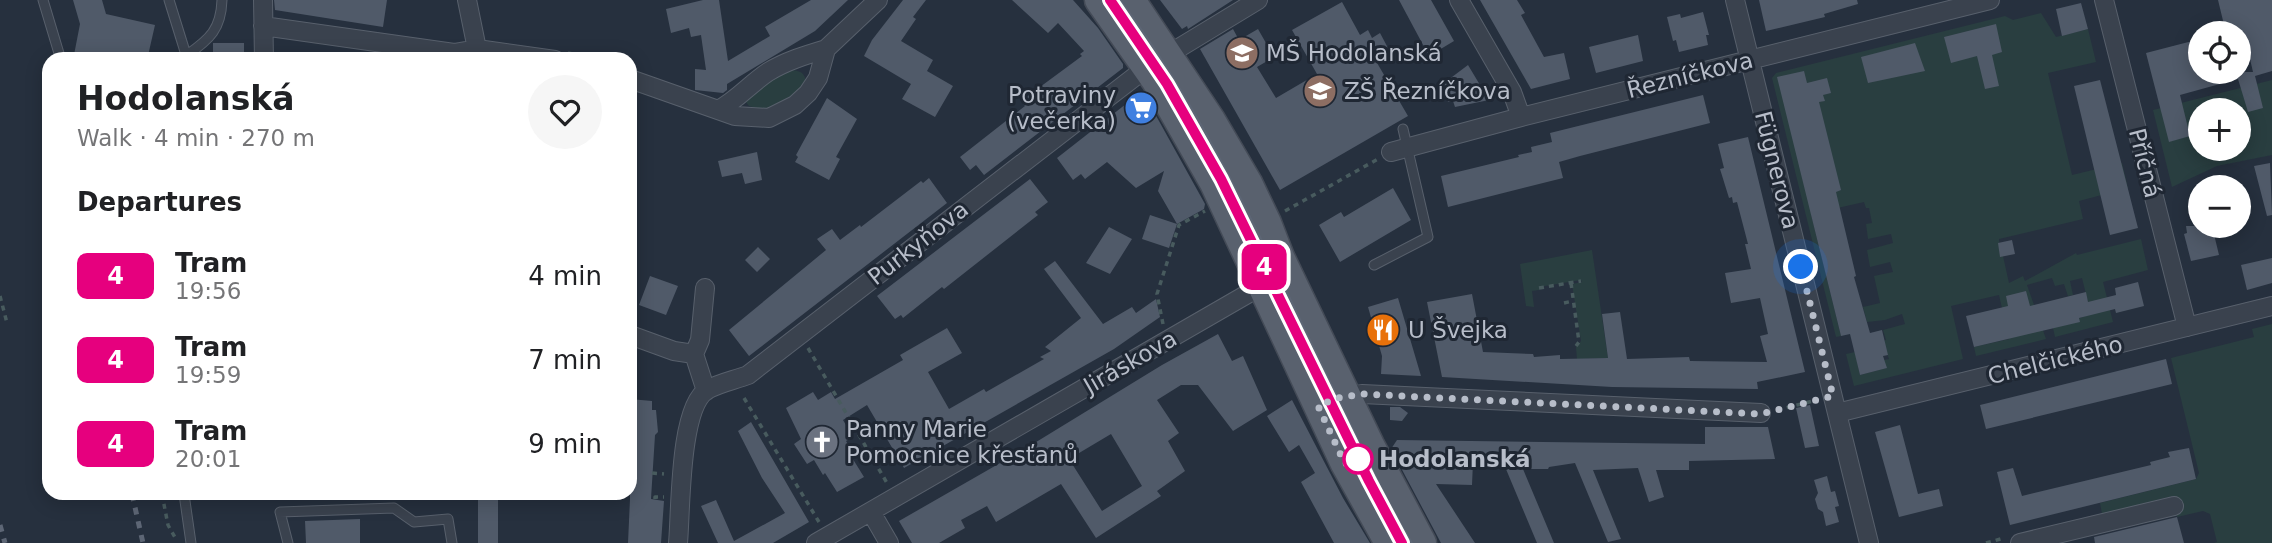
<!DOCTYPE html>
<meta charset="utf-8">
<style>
body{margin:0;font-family:"DejaVu Sans",sans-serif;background:#f6f6f6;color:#202124;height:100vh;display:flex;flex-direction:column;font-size:26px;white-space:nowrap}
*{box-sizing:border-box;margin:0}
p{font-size:23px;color:#757577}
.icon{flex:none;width:38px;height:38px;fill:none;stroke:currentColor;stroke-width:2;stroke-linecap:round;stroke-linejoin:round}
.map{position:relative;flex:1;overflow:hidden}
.side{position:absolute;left:42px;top:52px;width:595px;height:448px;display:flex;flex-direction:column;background:#fff;border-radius:21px;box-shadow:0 4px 18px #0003}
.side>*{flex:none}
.badge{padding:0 14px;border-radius:10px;font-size:24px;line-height:46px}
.buttons{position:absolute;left:2188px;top:21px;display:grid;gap:14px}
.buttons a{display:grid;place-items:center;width:63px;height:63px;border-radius:50%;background:#fff;box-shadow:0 4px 18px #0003;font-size:35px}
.you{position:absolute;width:35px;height:35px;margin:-18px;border:5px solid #fff;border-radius:50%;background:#1a73e8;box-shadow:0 0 0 10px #1a73e833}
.map>.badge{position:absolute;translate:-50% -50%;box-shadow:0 0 0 4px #fff}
h2{padding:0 35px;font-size:26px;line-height:63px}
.round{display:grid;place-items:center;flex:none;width:74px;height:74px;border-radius:37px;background:#f6f6f6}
.overview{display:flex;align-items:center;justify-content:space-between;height:119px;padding:0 35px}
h1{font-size:33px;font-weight:600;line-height:52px}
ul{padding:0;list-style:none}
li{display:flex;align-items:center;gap:21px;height:84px;padding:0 35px}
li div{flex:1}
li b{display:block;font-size:26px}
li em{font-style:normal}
li .badge{min-width:77px;font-weight:700;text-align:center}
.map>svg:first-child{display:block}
.green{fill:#293e40;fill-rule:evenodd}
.building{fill:#505a69;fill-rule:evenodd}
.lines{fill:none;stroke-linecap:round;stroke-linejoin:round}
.lane-casing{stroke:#58606c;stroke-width:11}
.street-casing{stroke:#58606c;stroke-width:20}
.primary-casing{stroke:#444b57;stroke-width:31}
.path{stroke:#485b5e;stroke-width:3.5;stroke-dasharray:5 5;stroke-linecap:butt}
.lane{stroke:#3a424e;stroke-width:9}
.street{stroke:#3a424e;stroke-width:18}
.primary{stroke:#59616e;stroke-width:28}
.tram{stroke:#5d6675;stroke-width:2}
.rail{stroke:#5d6675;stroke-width:5;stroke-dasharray:7 7;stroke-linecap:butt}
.line-casing{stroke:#fff;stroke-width:16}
.line{stroke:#e6007e;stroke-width:10}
.walk{stroke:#b7bdc9;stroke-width:7;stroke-dasharray:0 12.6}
.stop-dot{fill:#fff;stroke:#e6007e;stroke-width:3.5}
.labels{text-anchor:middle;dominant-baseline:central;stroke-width:6;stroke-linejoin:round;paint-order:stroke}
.poi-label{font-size:23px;fill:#b7bdc9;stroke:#1f2733;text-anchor:start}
.street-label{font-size:23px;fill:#b7bdc9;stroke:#1f2733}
.stop-label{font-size:23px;font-weight:bold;fill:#b7bdc9;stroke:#1f2733;text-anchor:start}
</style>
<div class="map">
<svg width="2272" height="543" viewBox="0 0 2272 543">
<rect width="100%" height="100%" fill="#26303e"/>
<!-- green -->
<path class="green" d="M2041 13 2056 37 2088 29 2096 62 2048 73 2072 175 2122 163 2128 188 2079 201 2083 219 1999 239 2000 256H2003L2009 283 2023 276 2025 281 2076 253 2077 255 2141 239 2148 270 2103 282 2113 322 2055 337 2053 328 2091 314 2082 278 2070 281 2073 295 2068 296 2064 284 2055 286 2052 278 2027 285 2046 339 1976 356 1974 347 2009 339 1999 295 1951 306 1963 359 1854 386 1846 354 1855 352 1860 375 1886 368 1884 360 1889 359 1883 341 1886 340 1883 330 1905 324 1902 314 1885 320 1867 322 1863 307 1880 303 1874 276 1893 272 1890 262 1870 267 1867 250 1893 243 1891 234 1868 239 1866 224 1872 223 1869 208H1866L1864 202 1811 214 1841 336 1836 337 1772 78 1776 73 2005 16 2013 20Z
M792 70C803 71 806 75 806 86 792 102 770 113 749 106L746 102C755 86 774 74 792 70Z
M2272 80V155L2217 166 2172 187 2153 110ZM2200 110H2238V149H2200Z
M1592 250 1608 358 1577 359 1576 347 1581 341 1572 284 1582 282 1581 280 1539 287V290L1532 291 1534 307 1526 306 1520 264Z
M2272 324V543H2214L2217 542 2210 514 2203 511 2177 517 2173 496 2102 514 2100 503 2196 479 2199 473 2171 358 2254 337 2252 329Z"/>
<!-- building -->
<path class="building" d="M73 0H102L106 14 155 25 147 60H73L80 24Z
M274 0H387L383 27 275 10Z
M703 0H719L728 61 770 36 765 27 811 0H848L815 31 727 84V90L723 93 695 90V69L706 70 701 35 691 37 689 28 671 33 666 9Z
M903 0H926L913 17 916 19 901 41 933 60 927 71 953 86 935 117 902 99 911 84 864 56 872 40Z
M1012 0H1073L1098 28 1123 64V68L984 175 976 165 970 170 960 157 1025 106 1021 101 1082 56 1080 54 1084 51 1058 23 1048 33Z
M1160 0H1233L1188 29 1187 26 1182 29Z
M1399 0H1431L1454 41 1429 56Z
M1480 0H1517L1525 13 1521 15 1544 57 1564 53 1570 79 1531 89Z
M1759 0H1857L1858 4 1824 14 1825 17 1766 31Z
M2218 0H2272V71L2255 76 2263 108 2248 112 2238 79 2180 95 2190 136 2169 142 2146 53 2200 39V72H2253L2244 33H2226Z
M1342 2 1360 35 1368 30 1372 38 1380 33 1388 48 1373 56 1408 116 1280 190 1200 49 1233 29 1239 40 1258 29 1274 57 1257 67 1276 98 1317 74 1292 30Z
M2081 3 2088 29 2062 36 2056 9Z
M1703 12 1709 35H1706L1708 45 1679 52 1676 40 1673 41 1667 17 1680 14 1681 18Z
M1996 24 2002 52 1992 55 1999 86 1985 89 1977 56 1951 63 1944 37Z
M1638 35 1643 61 1596 73 1589 47Z
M213 43H244V60H213Z
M1915 43 1925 71 1868 83 1861 57Z
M1468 65 1489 100 1455 107 1453 101 1448 102 1444 83Z
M1804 71 1807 83 1827 78 1831 93 1823 95 1825 101 1819 102 1841 190 1836 192 1856 276 1854 277 1870 333 1882 330 1888 355 1883 356 1887 368 1860 375 1850 334 1841 336 1777 77Z
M2100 80 2138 228 2110 235 2074 86Z
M1140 93 1144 94 1205 204 1204 209 1177 224 1158 191 1164 171 1136 188 1107 162 1085 179 1081 174 1073 180 1057 158Z
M1703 95 1710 123 1580 156 1559 162 1563 178 1448 207 1441 176 1519 157 1518 155 1532 152 1531 147 1552 142 1550 133Z
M827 98 857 119 836 157 840 159 829 180 795 162 798 157 796 155Z
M1748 137 1805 372 1757 382 1758 389 1612 387 1442 377 1427 302 1472 294 1483 352 1533 354 1534 357 1560 355V359L1608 358 1602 314 1620 312 1627 359 1689 357 1690 361 1767 362 1760 336 1768 334 1760 298 1731 303 1725 273 1751 269 1745 244H1748L1737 202 1733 203 1732 197 1729 198 1720 169 1724 168 1718 144Z
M757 152 762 180 745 184 742 173 722 177 718 161Z
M2270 163 2272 215 2267 216 2254 166Z
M929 178 947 203 749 356 729 330 826 250 817 239 832 229 840 240 860 225 861 227 921 181 923 183Z
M1030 179 1048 202 1035 212 1038 215 944 289 942 287 903 318 901 315 895 319 877 296Z
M1393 188 1411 220 1340 262 1319 225 1341 212 1344 217Z
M1150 215 1177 224 1169 248 1142 239Z
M2186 226H2212L2219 255 2191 261 2184 234 2187 233Z
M1109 227 1132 239 1110 274 1086 263Z
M2012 240 2015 254 2000 257 1998 243Z
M758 247 770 259 757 272 745 260Z
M2272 258V283L2247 290 2241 265Z
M1055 261 1103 324 1132 307 1136 313 1156 299 1160 317 1114 349 904 468 867 405 843 420 853 437 846 441 854 454 851 456 864 477 837 492 825 473 823 475 814 460 807 464 794 444 801 439 786 408 813 392 818 400 831 392 835 399 903 360 900 355 947 328 962 353 928 372 949 409 984 389 986 392 1044 359 1040 357 1051 351 1045 347 1081 318 1044 269Z
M650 276 678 286 666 315 639 305Z
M2138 282 2144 306 2116 313 2115 309 2079 318 2080 322 1974 347 1966 316 2008 306 2006 296 2026 291 2030 306 2086 292 2088 302 2116 295 2115 288Z
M1398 298 1421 376 1381 374 1382 356 1368 307Z
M1218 334 1232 361 1243 356 1267 410 1233 431 1198 385H1181L1157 400 1179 433 1168 441 1185 471 1157 491 1161 496 1096 538 1061 484 996 522 987 506 961 520 965 528 939 543H912L899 521 1028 447 1162 365ZM1111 434 1142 486 1102 511 1069 459Z
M2166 359 2172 384 1986 429 1980 405Z
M630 399 652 401V410H656L658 432 655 435 651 499 664 501 661 543H628L630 499Z
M1292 400 1343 498 1370 543H1334L1301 482 1315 473 1299 445 1289 452 1267 416Z
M1810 405 1819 446 1805 448 1796 408Z
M1390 407H1400L1408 413 1402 421 1390 420Z
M751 422 809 522 773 543H718L701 506 716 500 734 541 785 513 762 478 738 431Z
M1900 425 1918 494 1939 489 1943 506 1899 517 1875 432Z
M1705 427H1768L1775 459 1689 461V470H1656L1664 497 1649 502 1638 468 1593 470 1621 539 1608 542 1575 463 1549 467 1548 469H1523L1554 543H1537L1503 462H1473L1472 485 1436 484 1475 543H1441L1391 449 1397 440 1705 444Z
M2189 448 2196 479 2010 525 1997 472 2013 468 2022 496 2151 465 2150 462 2170 457 2168 452Z
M1827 476 1831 492 1835 491 1839 506 1835 507 1839 522 1826 526 1823 512 1818 509 1815 499 1818 493 1814 480Z
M478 494H498V543H478Z
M2177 517 2184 543H2095L2094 537Z
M360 519V543H306L305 521Z"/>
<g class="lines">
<defs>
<path id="lane" d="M43 0 61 60
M169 0 187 58
M187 55C210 39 221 29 222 0
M1374 265 1428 237 1403 129
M184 494 191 543
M288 543 280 512 394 508 414 522 448 519 452 543"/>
<path id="street" d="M263 0 264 60
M467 0 477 49
M1459 0 1512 92 1521 117
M1735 0 1869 543
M2104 0 2187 327
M263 26 454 53 477 49 555 60
M630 79 735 116 769 118 795 105 808 93 818 78 826 49 878 0
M718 110C737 100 750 84 768 72 786 61 806 55 826 49
M1391 152 1521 117 1990 0
M630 335 674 351 694 354 706 391
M694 354 700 340 705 288
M1318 406 1337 398 1362 394 1761 413
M1837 413 2272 306
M871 512 889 543
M678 543C681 511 679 407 707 390 719 383 735 380 748 375L1146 68 1258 0
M816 543 1263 285
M2020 543 2174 506"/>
<path id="primary" d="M1099 0 1156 81 1214 183 1345 464 1389 543
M1131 0 1211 120 1248 183 1267 223 1280 257 1370 445 1422 543"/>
</defs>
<!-- lane casing -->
<use href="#lane" class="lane-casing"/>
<!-- street casing -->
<use href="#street" class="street-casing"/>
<!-- primary casing -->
<use href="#primary" class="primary-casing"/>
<!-- path -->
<path class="path" d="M568 53 604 60
M1285 211 1378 159
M1571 283 1579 342 1576 346
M1539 288 1581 281
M0 296 7 323
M1564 303 1573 301
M1163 324 1157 294 1179 225 1205 211
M808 348 887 483
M744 398 819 522
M1777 410 1817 400
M652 473 664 474
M162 494 168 525 177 541
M655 499V497H664
M1986 543 2004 538"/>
<!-- lane -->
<use href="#lane" class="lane"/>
<!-- street -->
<use href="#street" class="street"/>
<!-- primary -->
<use href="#primary" class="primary"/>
<!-- tram -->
<path class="tram" d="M1120 0C1211 121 1271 261 1337 396 1361 446 1383 496 1412 543"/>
<!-- rail -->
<path class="rail" d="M132 494 143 543
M0 525 5 543"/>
</g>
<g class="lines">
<defs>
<path id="line" d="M1110 0 1167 84 1221 179 1369 481 1402 543"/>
</defs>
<!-- line casing -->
<use href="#line" class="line-casing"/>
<!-- line -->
<use href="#line" class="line"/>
<!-- walk -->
<path class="walk" d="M1358 459 1345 464 1318 406 1337 398 1362 394 1761 414 1833 396 1801 267"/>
</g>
<!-- icons -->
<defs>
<symbol id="school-disc" viewBox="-11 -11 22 22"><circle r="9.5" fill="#8d6e63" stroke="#1f2733"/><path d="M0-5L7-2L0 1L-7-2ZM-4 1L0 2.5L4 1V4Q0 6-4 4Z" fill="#fff"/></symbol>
<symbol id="supermarket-disc" viewBox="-11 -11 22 22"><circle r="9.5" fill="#3f7fe0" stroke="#1f2733"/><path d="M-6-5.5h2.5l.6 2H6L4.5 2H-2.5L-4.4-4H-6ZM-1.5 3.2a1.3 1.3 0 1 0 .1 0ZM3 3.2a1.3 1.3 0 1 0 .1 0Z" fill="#fff"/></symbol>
<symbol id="restaurant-disc" viewBox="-11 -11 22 22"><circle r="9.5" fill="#e8710a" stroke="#1f2733"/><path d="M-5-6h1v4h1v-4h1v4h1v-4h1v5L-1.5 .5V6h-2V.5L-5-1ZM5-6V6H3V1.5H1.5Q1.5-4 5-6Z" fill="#fff"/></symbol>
<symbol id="church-disc" viewBox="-11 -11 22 22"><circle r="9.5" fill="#6b7280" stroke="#1f2733"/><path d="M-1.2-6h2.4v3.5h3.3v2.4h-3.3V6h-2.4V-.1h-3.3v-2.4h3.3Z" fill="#fff"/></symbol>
</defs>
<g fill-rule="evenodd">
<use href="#school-disc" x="1223" y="34" width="38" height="38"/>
<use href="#school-disc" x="1301" y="72" width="38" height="38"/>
<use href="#supermarket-disc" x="1122" y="89" width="38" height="38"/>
<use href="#restaurant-disc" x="1364" y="311" width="38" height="38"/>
<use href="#church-disc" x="803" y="423" width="38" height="38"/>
</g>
<!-- markers -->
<circle class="stop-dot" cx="1358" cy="459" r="14"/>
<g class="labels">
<!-- poi labels -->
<g class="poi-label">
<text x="1266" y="53">MŠ Hodolanská</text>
<text x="1344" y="91">ZŠ Řezníčkova</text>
<text x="1116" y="95" text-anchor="end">Potraviny<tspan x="1116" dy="26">(večerka)</tspan></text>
<text x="1408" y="330">U Švejka</text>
<text x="846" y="429">Panny Marie<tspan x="846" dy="26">Pomocnice křesťanů</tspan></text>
</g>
<!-- street labels -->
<g class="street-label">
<text transform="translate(1690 75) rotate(-14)">Řezníčkova</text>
<text transform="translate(2145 163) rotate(76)">Příčná</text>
<text transform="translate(1777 170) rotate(76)">Fügnerova</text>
<text transform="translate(918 243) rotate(-38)">Purkyňova</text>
<text transform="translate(2055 360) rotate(-14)">Chelčického</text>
<text transform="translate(1130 362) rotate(-30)">Jiráskova</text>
</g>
<!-- stop labels -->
<g class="stop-label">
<text x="1379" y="459">Hodolanská</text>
</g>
</g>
</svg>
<div class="buttons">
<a><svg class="icon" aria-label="locate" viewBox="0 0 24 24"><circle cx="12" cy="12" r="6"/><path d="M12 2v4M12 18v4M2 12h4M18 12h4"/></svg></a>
<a>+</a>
<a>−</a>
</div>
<div class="you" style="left:1801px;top:267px"></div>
<b class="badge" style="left:1264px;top:267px;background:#e6007e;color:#fff">4</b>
<section class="side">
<div class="overview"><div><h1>Hodolanská</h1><p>Walk · 4 min · 270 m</p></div><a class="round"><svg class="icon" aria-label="heart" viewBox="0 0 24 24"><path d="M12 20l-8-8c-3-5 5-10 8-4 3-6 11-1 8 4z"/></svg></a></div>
<h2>Departures</h2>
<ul>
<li><span class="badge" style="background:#e6007e;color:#fff">4</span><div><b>Tram</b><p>19:56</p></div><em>4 min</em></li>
<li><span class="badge" style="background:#e6007e;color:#fff">4</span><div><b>Tram</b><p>19:59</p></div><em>7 min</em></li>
<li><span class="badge" style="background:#e6007e;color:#fff">4</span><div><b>Tram</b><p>20:01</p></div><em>9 min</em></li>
</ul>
</section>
</div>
